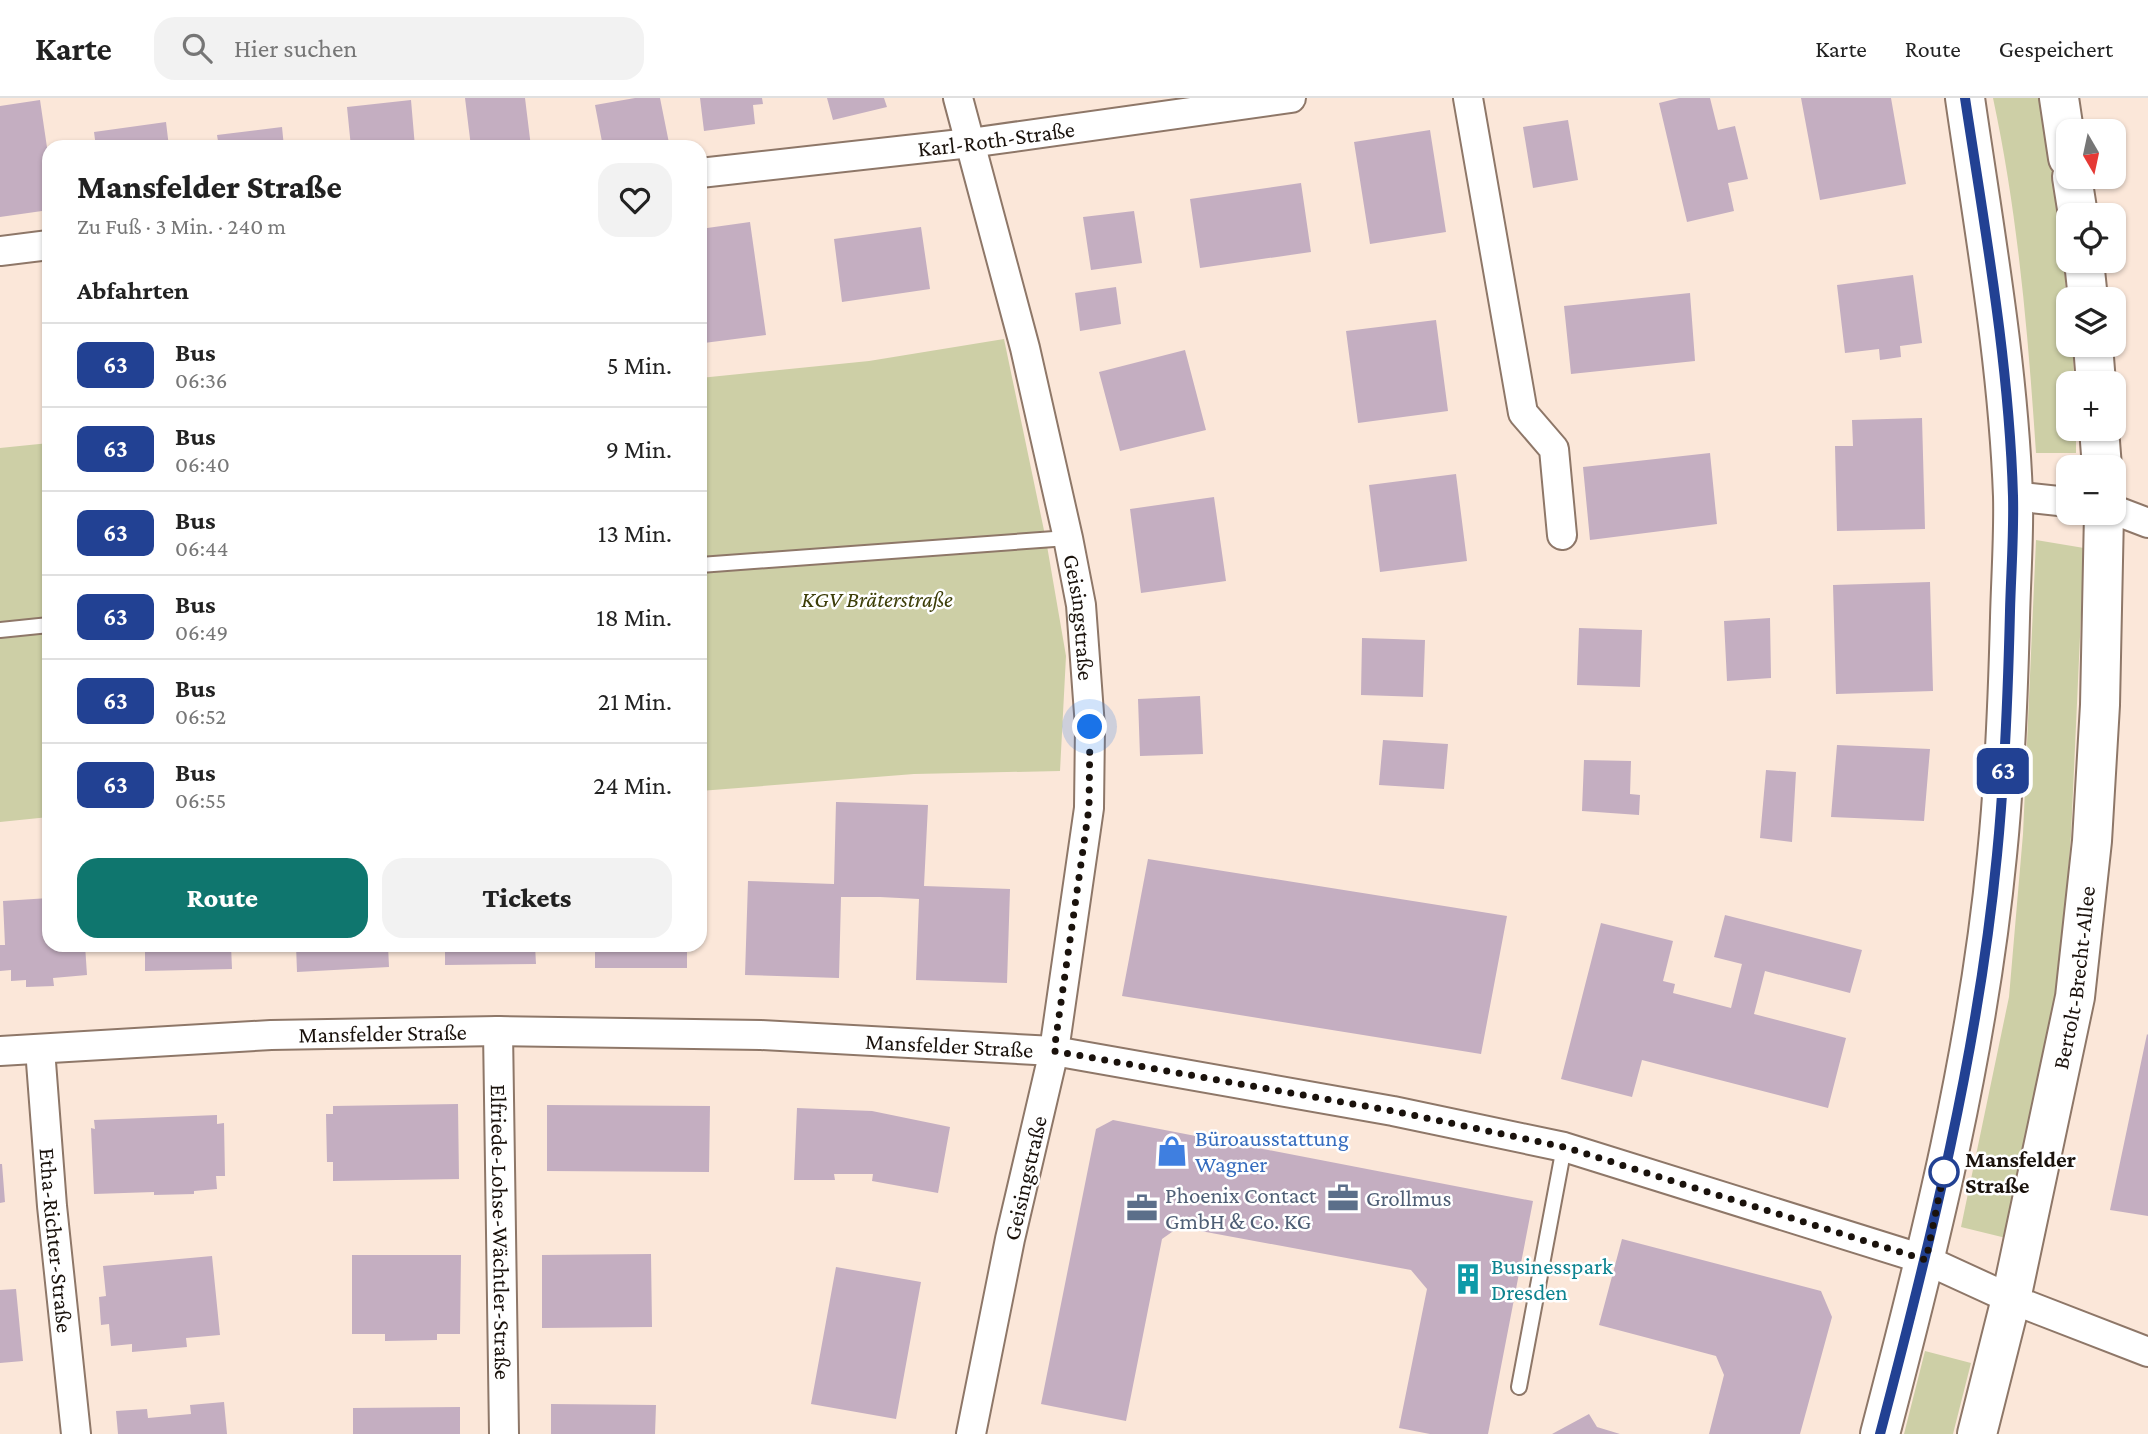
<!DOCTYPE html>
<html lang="de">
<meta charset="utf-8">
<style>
body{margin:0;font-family:"Crimson Pro",serif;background:#f2f2f2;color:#222;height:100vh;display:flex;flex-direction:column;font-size:26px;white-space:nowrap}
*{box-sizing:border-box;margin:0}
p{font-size:23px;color:#767676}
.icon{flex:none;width:38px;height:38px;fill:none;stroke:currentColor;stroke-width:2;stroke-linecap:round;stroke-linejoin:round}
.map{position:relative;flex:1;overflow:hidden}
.sheet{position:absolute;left:42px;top:42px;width:665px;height:812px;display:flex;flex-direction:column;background:#fff;border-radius:21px;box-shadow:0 2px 5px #0004}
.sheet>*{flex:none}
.badge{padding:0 14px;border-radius:10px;font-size:24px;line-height:46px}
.needle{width:46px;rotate:171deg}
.tools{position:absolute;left:2056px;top:21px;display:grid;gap:14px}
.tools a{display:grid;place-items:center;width:70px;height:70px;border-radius:14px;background:#fff;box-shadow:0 2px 5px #0004;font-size:35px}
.you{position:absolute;width:35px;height:35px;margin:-18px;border:5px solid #fff;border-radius:50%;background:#1a73e8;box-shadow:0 0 0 10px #1a73e833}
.map>.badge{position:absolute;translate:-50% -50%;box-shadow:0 0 0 4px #fff}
h2{padding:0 35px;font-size:26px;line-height:63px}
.round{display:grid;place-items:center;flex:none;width:74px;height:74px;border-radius:21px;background:#f2f2f2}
.summary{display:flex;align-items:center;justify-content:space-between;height:119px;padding:0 35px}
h1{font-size:33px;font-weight:800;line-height:52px}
.primary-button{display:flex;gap:14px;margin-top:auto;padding:14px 35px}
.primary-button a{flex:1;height:80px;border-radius:21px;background:#0f766e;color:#fff;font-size:28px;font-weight:800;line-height:80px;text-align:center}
.primary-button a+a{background:#f2f2f2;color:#222}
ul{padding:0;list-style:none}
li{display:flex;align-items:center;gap:21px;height:84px;padding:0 35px;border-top:2px solid #e0e0e0}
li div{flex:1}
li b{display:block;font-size:26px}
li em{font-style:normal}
li .badge{min-width:77px;font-weight:700;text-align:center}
header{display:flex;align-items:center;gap:42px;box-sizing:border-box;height:98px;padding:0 35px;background:#fff;border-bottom:2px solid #e0e0e0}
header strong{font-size:33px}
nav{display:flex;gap:38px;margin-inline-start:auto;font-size:24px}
.search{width:490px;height:63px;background:#f2f2f2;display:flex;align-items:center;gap:18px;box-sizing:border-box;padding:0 24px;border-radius:21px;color:#767676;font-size:26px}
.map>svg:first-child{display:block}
.green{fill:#cdcfa6}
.building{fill:#c4aec1}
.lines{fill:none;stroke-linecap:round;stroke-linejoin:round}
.lane-casing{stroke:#8e7768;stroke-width:18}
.street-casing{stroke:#8e7768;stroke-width:32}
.secondary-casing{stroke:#8e7768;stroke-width:42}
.lane{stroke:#fff;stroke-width:14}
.street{stroke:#fff;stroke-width:28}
.secondary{stroke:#fff;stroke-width:38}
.line-casing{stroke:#fff;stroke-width:16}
.line{stroke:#224193;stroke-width:10}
.walk{stroke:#1a120c;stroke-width:7;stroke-dasharray:0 12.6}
.stop-dot{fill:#fff;stroke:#224193;stroke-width:3.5}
.labels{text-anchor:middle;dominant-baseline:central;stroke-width:5;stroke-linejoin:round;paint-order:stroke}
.street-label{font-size:23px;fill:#1a120c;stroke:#fff}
.park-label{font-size:23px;font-style:italic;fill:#3c3d08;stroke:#fff}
.shop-label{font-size:23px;fill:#366cbe;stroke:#fff;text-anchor:start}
.stop-label{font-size:23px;font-weight:bold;fill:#1a120c;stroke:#fff;text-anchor:start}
.service-label{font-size:23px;fill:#4e5e75;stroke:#fff;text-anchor:start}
.culture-label{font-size:23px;fill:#0d838f;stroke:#fff;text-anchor:start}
</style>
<header>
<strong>Karte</strong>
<div class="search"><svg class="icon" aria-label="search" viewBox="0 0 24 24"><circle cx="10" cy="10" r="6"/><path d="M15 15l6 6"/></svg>Hier suchen</div>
<nav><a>Karte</a><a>Route</a><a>Gespeichert</a></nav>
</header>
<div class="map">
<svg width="2148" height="1336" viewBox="0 0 2148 1336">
<rect width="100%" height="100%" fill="#fbe7d9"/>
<!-- green -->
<path class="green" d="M1993 0H2040C2053 81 2068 164 2068 247H2073L2074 285H2068V331H2076V355H2036C2028 235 2018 117 1993 0Z
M1004 241 1046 442 1066 558 1060 673 914 676 700 693V280L869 263Z
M49 345V719L0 724V350Z
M2036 442 2084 450 2071 738 2058 899 2006 1140 1961 1129 2009 899 2023 736Z
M1925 1253 1971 1265 1953 1336H1904Z"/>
<!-- building -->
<path class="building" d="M465 0H525L531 49H471Z
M635 0H660L669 45 645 49H603L595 7Z
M700 0H762L763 6 753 7 755 26 704 33Z
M827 0H884L887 9 833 22Z
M1679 0H1710L1718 32 1735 28 1748 81 1728 85 1734 113 1687 124 1659 5Z
M1801 0H1891L1906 86 1820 102Z
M40 2 49 63V112L0 119V8Z
M411 2 415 49H351L347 9Z
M1568 22 1578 82 1533 90 1523 29Z
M166 24 169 49H96L94 34Z
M282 29 284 49H219L217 37Z
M1430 32 1446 134 1370 146 1354 44Z
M1301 85 1311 154 1200 170 1190 101Z
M1134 113 1142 165 1091 172 1083 119Z
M750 124 766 237 704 245 700 216V131Z
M921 129 930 191 842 204 834 141Z
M1913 177 1922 245 1900 248 1901 259 1880 262 1879 251 1845 255 1837 187Z
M1116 189 1121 226 1080 233 1075 195Z
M1690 195 1695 263 1571 276 1564 208Z
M1436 222 1448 313 1358 325 1346 233Z
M1185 252 1206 332 1120 353 1099 274Z
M1922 320 1925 431 1837 433 1835 348H1853L1852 322Z
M1710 355 1717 426 1590 442 1583 369Z
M1456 376 1467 463 1380 474 1369 387Z
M1214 399 1226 483 1141 495 1130 411Z
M1930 484 1933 593 1836 596 1833 487Z
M1770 520 1771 580 1727 583 1724 523Z
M1579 530 1642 532 1640 589 1577 587Z
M1362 540 1425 542 1423 599 1361 597Z
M1200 598 1203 656 1140 658 1138 601Z
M1383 642 1448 646 1444 691 1379 687Z
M1837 647 1930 651 1924 723 1831 719Z
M1584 662 1631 663 1630 696 1640 697 1639 717 1582 713Z
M1766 672 1796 674 1792 744 1760 740Z
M836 704 928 707 924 788 1010 791 1007 885 916 882 919 801 880 799H841L839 880 745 877 748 783 834 786Z
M1148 761 1507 818 1481 956 1122 898Z
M49 800V847H85L87 877 53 880 54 888 26 889V882L11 883V872L0 873V847H5L3 803Z
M1725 817 1862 852 1850 895 1765 873 1754 916 1846 940 1828 1010 1642 962 1632 999 1561 981 1601 825 1673 843 1663 883 1675 886 1673 895 1731 910 1742 866 1714 859Z
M145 847H231L232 871 145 873Z
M296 847H388L389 869 297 874Z
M445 847H535L536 866 445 867Z
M595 847H687V870H595Z
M2147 936 2148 937V1118L2110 1112Z
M458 1006 459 1081 333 1083V1064H327L326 1016H333V1008Z
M547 1007 710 1008 709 1074 547 1073Z
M797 1010 872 1013 950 1029 938 1095 872 1083 873 1076H834L835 1082H794Z
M217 1017V1026L224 1025 225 1078H216L217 1091 194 1093V1096L154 1097V1094L94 1096 91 1030 95 1031 94 1022Z
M1113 1022 1533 1103 1488 1336H1430L1399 1330 1427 1191 1411 1172 1179 1129 1162 1141 1126 1323 1041 1306 1096 1031Z
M0 1066H2L5 1104 0 1105Z
M1622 1141 1821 1193 1832 1219 1800 1336H1709L1724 1277 1716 1258 1599 1227Z
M651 1156 652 1229 542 1230V1157Z
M352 1157H461L460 1236H437V1242L385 1243V1236H352Z
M212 1158 220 1237 186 1240 187 1249 132 1254V1246L111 1248 109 1226 101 1227 99 1199 106 1198 103 1168Z
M836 1169 921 1184 896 1321 811 1306Z
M16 1191 23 1263 0 1265V1192Z
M224 1304 227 1336H118L116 1313 147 1311 148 1320 191 1316 190 1307Z
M551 1306 656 1307 655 1336H551Z
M460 1309V1336H353V1310Z
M1589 1316 1597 1329 1620 1336H1552Z"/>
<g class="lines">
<defs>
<path id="lane" d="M700 467 1068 440
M0 532 49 527
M1519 1289 1564 1049"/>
<g id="street">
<path id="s1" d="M958 0 1025 250 1068 440 1081 507 1090 629 1089 710 1054 953 1010 1141 971 1336"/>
<path d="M1468 0 1523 315 1554 351 1562 437"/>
<path id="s2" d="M700 75 970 45 1291 0"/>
<path d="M0 153 49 147"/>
<path d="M2013 398 2068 404"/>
<path d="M2114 412 2148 425"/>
<path id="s3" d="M498 933 504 1336"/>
<path id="s4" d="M40 951 52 1108 76 1336"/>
<path id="s5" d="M0 953 271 937 498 933 761 937 1054 953 1393 1013 1564 1049 1926 1162 2011 1201 2148 1254"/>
</g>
<g id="secondary">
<path d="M2059 0 2068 60"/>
<path d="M2072 79 2078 117"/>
<path d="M2084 163 2088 201"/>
<path d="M2093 247 2096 285"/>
<path d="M2099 331 2102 369"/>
<path d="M1880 1336C1930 1146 1978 954 1997 757 2005 679 2008 599 2010 520 2011 479 2014 438 2013 398 2008 264 1984 132 1965 0"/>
<path id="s6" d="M1977 1336 2011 1201 2075 899 2092 743 2100 607 2104 415"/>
</g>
</defs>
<!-- lane casing -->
<use href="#lane" class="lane-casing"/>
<!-- street casing -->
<use href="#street" class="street-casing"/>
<!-- secondary casing -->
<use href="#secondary" class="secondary-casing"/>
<!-- lane -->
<use href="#lane" class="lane"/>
<!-- street -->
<use href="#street" class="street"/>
<!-- secondary -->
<use href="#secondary" class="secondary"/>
</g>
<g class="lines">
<defs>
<path id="line" d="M1880 1336C1930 1146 1978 954 1997 757 2005 676 2008 595 2010 513 2011 475 2014 436 2013 398 2009 264 1985 132 1965 0"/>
</defs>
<!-- line casing -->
<use href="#line" class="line-casing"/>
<!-- line -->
<use href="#line" class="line"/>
<!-- walk -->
<path class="walk" d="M1090 629 1089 710 1054 953 1393 1013 1564 1049 1926 1162 1944 1074"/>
</g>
<!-- icons -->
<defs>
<symbol id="shop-bare" viewBox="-9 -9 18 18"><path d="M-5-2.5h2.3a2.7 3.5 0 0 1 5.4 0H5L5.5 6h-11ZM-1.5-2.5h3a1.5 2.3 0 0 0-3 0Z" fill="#3f7fe0" stroke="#fff" stroke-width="2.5" paint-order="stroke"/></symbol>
<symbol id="office-bare" viewBox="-9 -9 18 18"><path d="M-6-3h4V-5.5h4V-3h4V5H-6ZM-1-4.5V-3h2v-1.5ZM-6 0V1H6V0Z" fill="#5c6f8a" stroke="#fff" stroke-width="2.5" paint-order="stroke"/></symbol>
<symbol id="building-bare" viewBox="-9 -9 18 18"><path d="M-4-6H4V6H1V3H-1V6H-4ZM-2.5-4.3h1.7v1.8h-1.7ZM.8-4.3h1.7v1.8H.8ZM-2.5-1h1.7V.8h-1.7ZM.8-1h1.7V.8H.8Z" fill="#0f9aa8" stroke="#fff" stroke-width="2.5" paint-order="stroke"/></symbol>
</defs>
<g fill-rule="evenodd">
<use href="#shop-bare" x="1150" y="1031" width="44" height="44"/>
<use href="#office-bare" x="1321" y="1078" width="44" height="44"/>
<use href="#office-bare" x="1120" y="1088" width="44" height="44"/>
<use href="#building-bare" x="1446" y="1159" width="44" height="44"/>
</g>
<!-- markers -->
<circle class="stop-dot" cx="1944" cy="1074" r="14"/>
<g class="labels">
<!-- street labels -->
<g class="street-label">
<text stroke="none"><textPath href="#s2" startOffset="298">Karl-Roth-Straße</textPath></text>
<text stroke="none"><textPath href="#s1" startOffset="534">Geisingstraße</textPath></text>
<text stroke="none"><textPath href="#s6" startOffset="467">Bertolt-Brecht-Allee</textPath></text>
<text stroke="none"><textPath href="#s5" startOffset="383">Mansfelder Straße</textPath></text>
<text stroke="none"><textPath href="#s5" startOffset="950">Mansfelder Straße</textPath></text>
<text transform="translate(1025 1080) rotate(-77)">Geisingstraße</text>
<text stroke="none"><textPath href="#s3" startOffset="201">Elfriede-Lohse-Wächtler-Straße</textPath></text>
<text stroke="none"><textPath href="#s4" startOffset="192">Etha-Richter-Straße</textPath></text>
</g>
<!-- park labels -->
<g class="park-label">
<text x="877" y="501">KGV Bräterstraße</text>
</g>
<!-- shop labels -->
<g class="shop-label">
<text x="1195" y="1040">Büroausstattung<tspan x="1195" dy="26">Wagner</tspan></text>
</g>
<!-- stop labels -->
<g class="stop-label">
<text x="1965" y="1061">Mansfelder<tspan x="1965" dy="26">Straße</tspan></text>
</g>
<!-- service labels -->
<g class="service-label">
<text x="1165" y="1097">Phoenix Contact<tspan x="1165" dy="26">GmbH &amp; Co. KG</tspan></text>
<text x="1366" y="1100">Grollmus</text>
</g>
<!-- culture labels -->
<g class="culture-label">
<text x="1491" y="1168">Businesspark<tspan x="1491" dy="26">Dresden</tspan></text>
</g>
</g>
</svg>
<div class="tools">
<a><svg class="needle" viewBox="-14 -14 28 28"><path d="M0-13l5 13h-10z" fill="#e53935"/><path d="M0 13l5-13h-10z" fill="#767676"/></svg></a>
<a><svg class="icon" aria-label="locate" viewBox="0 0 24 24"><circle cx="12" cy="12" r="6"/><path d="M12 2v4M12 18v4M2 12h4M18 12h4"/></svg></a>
<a><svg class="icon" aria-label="layers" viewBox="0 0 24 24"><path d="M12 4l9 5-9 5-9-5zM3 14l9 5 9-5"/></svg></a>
<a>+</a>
<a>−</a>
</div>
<div class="you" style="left:1090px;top:629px"></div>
<b class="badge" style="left:2003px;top:673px;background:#224193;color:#fff">63</b>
<section class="sheet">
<div class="summary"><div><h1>Mansfelder Straße</h1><p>Zu Fuß · 3 Min. · 240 m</p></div><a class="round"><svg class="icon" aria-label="heart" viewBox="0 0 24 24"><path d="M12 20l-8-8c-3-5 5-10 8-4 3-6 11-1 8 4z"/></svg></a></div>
<h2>Abfahrten</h2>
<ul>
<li><span class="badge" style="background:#224193;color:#fff">63</span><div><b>Bus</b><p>06:36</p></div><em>5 Min.</em></li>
<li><span class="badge" style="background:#224193;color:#fff">63</span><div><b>Bus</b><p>06:40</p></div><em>9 Min.</em></li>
<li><span class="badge" style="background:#224193;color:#fff">63</span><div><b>Bus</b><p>06:44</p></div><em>13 Min.</em></li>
<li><span class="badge" style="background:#224193;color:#fff">63</span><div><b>Bus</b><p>06:49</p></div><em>18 Min.</em></li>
<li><span class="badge" style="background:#224193;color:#fff">63</span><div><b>Bus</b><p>06:52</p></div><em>21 Min.</em></li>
<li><span class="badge" style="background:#224193;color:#fff">63</span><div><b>Bus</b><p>06:55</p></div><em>24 Min.</em></li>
</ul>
<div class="primary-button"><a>Route</a><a>Tickets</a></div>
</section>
</div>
